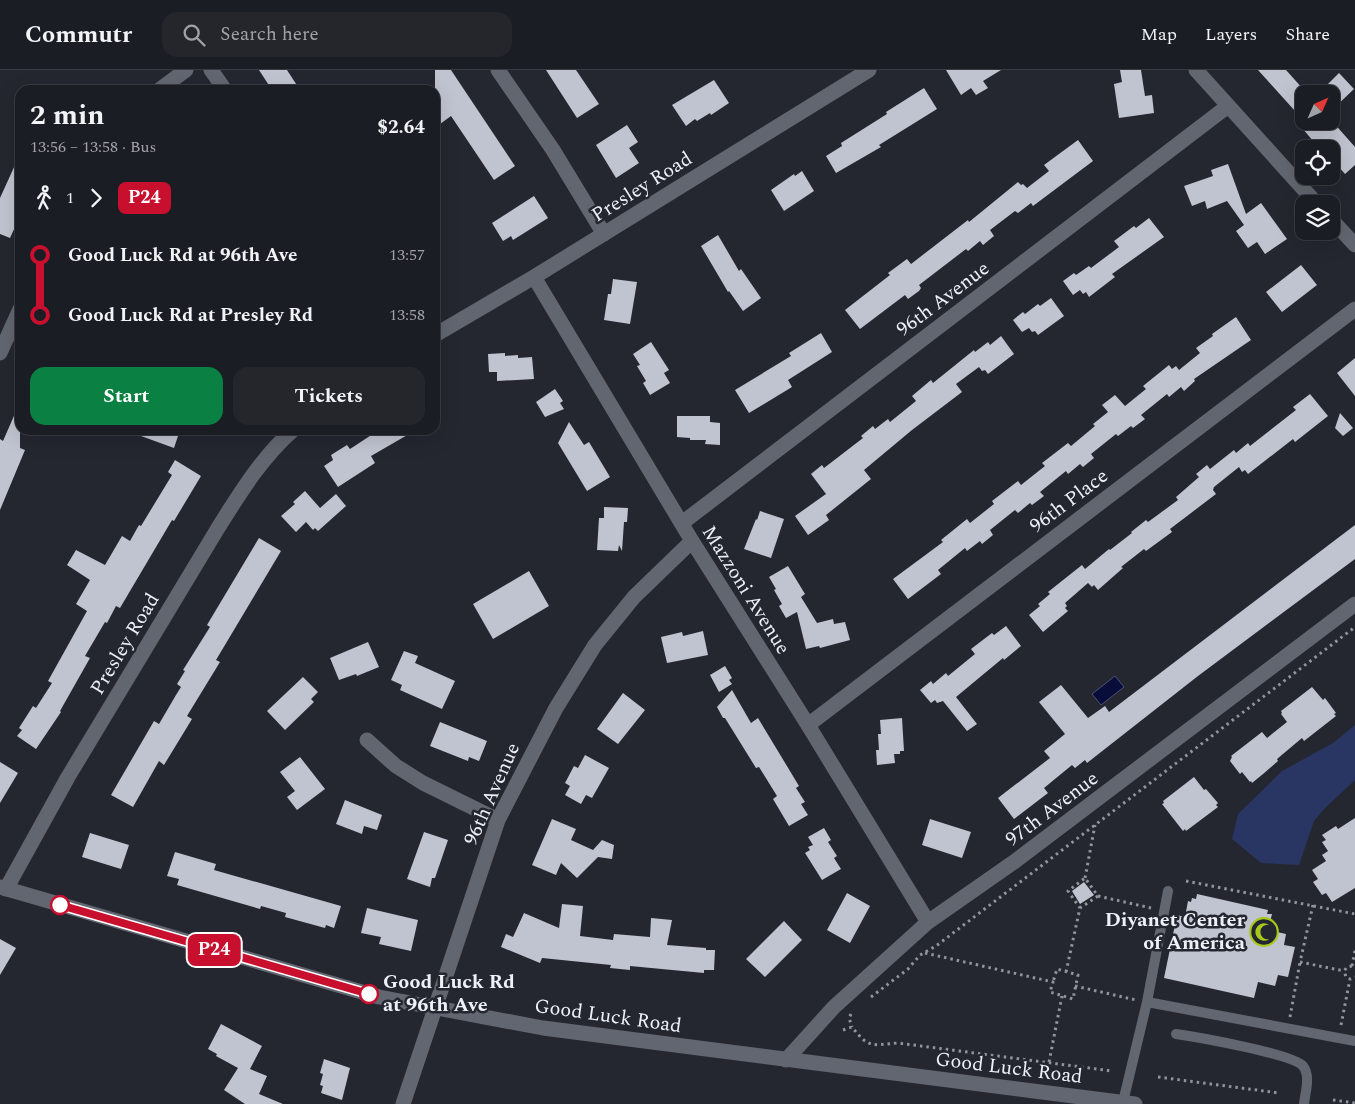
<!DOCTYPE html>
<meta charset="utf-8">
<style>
body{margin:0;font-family:Spectral,serif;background:#24262c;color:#f1f3f6;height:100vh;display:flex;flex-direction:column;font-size:19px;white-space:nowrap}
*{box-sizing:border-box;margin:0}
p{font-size:16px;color:#a0a2a6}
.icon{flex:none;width:28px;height:28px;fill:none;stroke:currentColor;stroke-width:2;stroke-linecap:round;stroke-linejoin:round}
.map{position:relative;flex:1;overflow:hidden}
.panel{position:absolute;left:15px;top:15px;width:425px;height:350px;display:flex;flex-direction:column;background:#1b1d24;border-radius:15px;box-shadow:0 5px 20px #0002,0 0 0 1px #393b41}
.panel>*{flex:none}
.badge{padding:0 10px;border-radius:8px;font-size:18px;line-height:32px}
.needle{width:32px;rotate:45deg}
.controls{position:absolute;left:1295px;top:15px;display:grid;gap:10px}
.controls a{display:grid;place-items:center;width:45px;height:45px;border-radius:10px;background:#1b1d24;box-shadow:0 5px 20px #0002,0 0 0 1px #393b41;font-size:25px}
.map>.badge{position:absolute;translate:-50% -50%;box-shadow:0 0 0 2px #fff}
.legs{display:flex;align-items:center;gap:8px;height:55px;padding:0 15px;font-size:16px}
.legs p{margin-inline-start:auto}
.summary{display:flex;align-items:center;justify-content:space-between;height:85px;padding:0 15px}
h1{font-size:28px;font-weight:700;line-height:38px}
.primary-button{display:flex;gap:10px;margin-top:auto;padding:10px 15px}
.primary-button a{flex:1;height:58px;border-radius:15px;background:#0b8043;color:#fff;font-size:20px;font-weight:700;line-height:58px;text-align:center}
.primary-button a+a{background:#24262c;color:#f1f3f6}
ul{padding:0 15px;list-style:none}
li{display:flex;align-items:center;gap:18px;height:60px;font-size:19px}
li i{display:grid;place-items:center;width:8px;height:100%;margin:0 6px;background:currentColor}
li i::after{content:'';width:12px;height:12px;margin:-6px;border:4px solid;border-radius:50%;background:#1b1d24}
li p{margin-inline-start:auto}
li:first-child i{background:linear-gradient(#0000 50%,currentColor 0)}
li:last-child i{background:linear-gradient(currentColor 50%,#0000 0)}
header{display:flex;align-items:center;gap:30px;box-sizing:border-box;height:70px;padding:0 25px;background:#1b1d24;border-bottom:1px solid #393b41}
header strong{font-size:24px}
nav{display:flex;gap:28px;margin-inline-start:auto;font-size:18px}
.search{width:350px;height:45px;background:#24262c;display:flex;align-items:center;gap:12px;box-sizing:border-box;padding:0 18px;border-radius:15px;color:#a0a2a6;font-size:19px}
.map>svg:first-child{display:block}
.green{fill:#293562}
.water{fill:#080e39;stroke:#4d5272}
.building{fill:#c0c4d0}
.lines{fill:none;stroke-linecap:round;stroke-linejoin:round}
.path{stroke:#92949c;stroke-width:3;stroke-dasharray:2.5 4;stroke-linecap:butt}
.lane{stroke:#626670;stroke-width:10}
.street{stroke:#626670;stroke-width:15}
.secondary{stroke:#626670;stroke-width:15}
.line-1-casing{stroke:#fff;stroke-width:11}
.line-1{stroke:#c8102e;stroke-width:8}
.stop-1-dot{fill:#fff;stroke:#c8102e;stroke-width:2.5}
.labels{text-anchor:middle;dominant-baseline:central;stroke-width:5;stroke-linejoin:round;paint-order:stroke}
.street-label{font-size:20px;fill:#eef0f7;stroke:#242730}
.poi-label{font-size:20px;font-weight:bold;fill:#eef0f7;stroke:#242730;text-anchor:end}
.stop-label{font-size:20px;font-weight:bold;fill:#eef0f7;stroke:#242730;text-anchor:start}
</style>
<header>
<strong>Commutr</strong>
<div class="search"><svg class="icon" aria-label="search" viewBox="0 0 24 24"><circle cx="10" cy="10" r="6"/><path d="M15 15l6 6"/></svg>Search here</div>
<nav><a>Map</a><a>Layers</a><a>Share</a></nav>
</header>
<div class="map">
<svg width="1355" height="1034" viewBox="0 0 1355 1034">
<rect width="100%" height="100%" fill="#242730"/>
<!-- green -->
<path class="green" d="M1355 655V710L1324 739 1314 751 1299 795 1261 793 1232 769 1238 744 1282 701 1333 673Z"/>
<!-- water -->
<path class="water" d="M1115 606 1124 617 1101 635 1092 624Z"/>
<!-- building -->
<path class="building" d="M259 0H287L300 20H272Z
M435 0H451L515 96 494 110 451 46 440 54 435 47Z
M546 0H576L599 34 577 48Z
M946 0H1001L983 11 988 18 976 25 971 18 961 25Z
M1120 0H1141L1145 26 1152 25 1154 43 1119 48 1114 14 1122 12Z
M1258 0H1286L1304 20V51Z
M1339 3 1354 19 1331 41V24H1318Z
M714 10 729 33 711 45 710 43 697 51 695 49 686 56 672 35Z
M924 18 937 39 879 75 881 77 836 103 826 86 842 76 841 73 887 44 886 42Z
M1296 51H1332L1355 77V95L1345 104 1331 88V79H1320Z
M627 55 638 72 629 78 639 93 616 108 596 75Z
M1078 70 1093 91 1033 136 1031 133 1018 143 1015 141 990 160 994 166 983 175 980 171 968 181 966 179 919 215 921 218 919 221 908 229 905 225 860 259 845 240 890 205 888 203 907 189 911 194 968 150 969 152 1018 112 1021 115 1023 114 1027 118 1049 101 1044 95Z
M20 84V146L10 168 0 164V128Z
M1228 94 1246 144 1261 133 1287 169 1265 184 1257 172 1248 178 1236 161 1244 155 1227 131 1207 139 1205 131 1192 136 1184 116 1213 106 1211 100Z
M802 101 814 121 784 141 771 120 794 104 795 106Z
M534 126 548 148 513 170 511 166 503 171 492 153Z
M1149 148 1164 167 1112 204 1115 207 1089 227 1086 222 1083 224 1080 220 1073 225 1063 211 1074 203 1076 205 1089 196 1091 198 1119 177 1114 171 1134 156 1136 158Z
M718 165 739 201 741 199 761 228 743 241 729 221 728 222 701 176Z
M1301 195 1317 215 1282 242 1266 222Z
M613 209 637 212 630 254 604 250 608 224H611Z
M1051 228 1064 246 1038 265 1035 261 1032 262 1029 258 1022 262 1013 250 1023 242 1025 244 1038 234 1040 236Z
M1236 247 1251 270 1194 309 1195 311 1184 321 1181 317 1169 327 1167 324 1141 345 1145 349 1133 358 1131 356 1118 366 1116 364 1091 384 1094 388 1083 397 1080 394 1068 404 1066 401 1040 422 1044 426 1032 435 1030 433 1018 443 1015 440 990 460 993 465 982 474 980 471 967 481 965 478 938 500 941 504 908 529 893 509 943 472 941 470 967 449 970 453 994 434 992 431 1018 411 1021 415 1045 396 1042 393 1068 373 1071 376 1095 356 1093 354 1108 342 1102 335 1115 325 1125 336 1146 319 1143 316 1169 295 1172 299 1176 296 1179 300 1200 283 1196 278 1213 266 1212 264Z
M821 263 832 282 788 310 792 317 749 343 735 320 791 286 789 283Z
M1001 266 1014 284 988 304 985 300 982 301 979 297 956 314 962 322 912 360 864 400 871 409 826 445 829 450 808 465 795 446 826 424 811 404 822 395 824 398 863 368 861 366 873 356 875 359 888 349 890 352 916 331 912 326 931 310 933 313 974 280 975 282 988 272 990 275Z
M651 272 669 300 664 303 670 313 650 325 643 313 646 311 637 296 640 295 633 284Z
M505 283V286L518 285V288L532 287 534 309 497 311V302H489L488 284Z
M1355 288V326L1337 303Z
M555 319 563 331 560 333 564 339 545 347 536 332Z
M1310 324 1328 346 1295 372 1293 369 1248 404 1245 400 1242 402 1239 397 1214 417 1213 420 1216 424 1170 459 1172 462 1146 481 1144 479 1121 497 1123 498 1098 520 1094 515 1092 517 1088 513 1065 533 1067 536 1065 538 1068 541 1043 562 1029 545 1040 536 1038 534 1050 524 1048 522 1082 495 1085 499 1109 479 1110 480 1132 463 1131 462 1146 450 1148 452 1178 430 1176 427 1199 407 1196 404 1207 395 1210 399 1234 380 1236 383 1248 373 1250 376 1296 340 1293 337Z
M20 332V378L25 380 0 440V369L3 371Z
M1340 343 1353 358 1343 366 1335 358Z
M677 346H710V352L720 353V375L705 374 706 370H690V368L677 367Z
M569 352 584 375 589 372 610 407 587 421 558 373Z
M130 360H180L174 378 130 362Z
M379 360H416L371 386 375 393 338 417 324 396 333 390 331 385 347 375 350 379Z
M175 390 201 406 174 451 172 450 120 538 116 536 107 553 105 552 85 586 90 588 60 641 61 642 36 679 17 666 22 660 19 658 33 636 36 638 52 613 48 611 87 541 76 534 90 510 67 495 76 480 105 495 122 466 130 471 139 455 141 456 172 405 168 402Z
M305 421 320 438 336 424 346 436 318 461 315 458 313 460 306 452 296 462 281 446 295 434 293 432Z
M604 437 628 438 627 452H624L622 481 619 475 618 481 597 480 599 448H604Z
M760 441 784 449 771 488 744 479 756 449 757 450Z
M1355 455V489L1198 606 1087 693 1085 690 1075 698 1072 695 1044 718 1048 723 1014 749 998 728 1050 688 1044 681 1065 664 1039 632 1061 615 1088 648 1105 636 1109 642Z
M259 468 281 481 216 590 220 592 187 646 192 649 164 695 159 691 133 737 111 725 154 651 159 654 176 625 181 617 177 614 185 601 183 600 210 557 207 555Z
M788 496 805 524 801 527 817 553 833 549 834 554 845 552 850 570 820 578 819 576 806 579 797 542 786 548 779 536 782 534 774 520 776 519 769 507Z
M529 501 549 536 493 569 473 534Z
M1006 556 1021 576 1004 590 1003 588 956 627 977 654 967 661 943 631 937 633 935 630 931 633 920 620 931 611 933 614 946 603 948 606 975 584 971 579 992 563 994 565Z
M703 561 708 585 667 593 661 567 682 562 683 566Z
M368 572 379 597 357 606 356 604 339 610 330 588Z
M404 581 418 586 415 593 455 611 442 639 400 620 402 615 391 610Z
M725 596 732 608 729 610 732 614 719 622 710 605Z
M303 607 318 622 311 629 314 632 285 660 267 641Z
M1312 617 1323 630 1325 628 1336 643 1334 644 1336 646 1304 671 1302 668 1277 689 1278 691 1263 704 1252 713 1251 711 1250 712 1242 702 1240 704 1230 691 1232 687 1231 686 1262 662 1267 668 1287 652 1281 644 1282 643 1281 641Z
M732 620 751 653 758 648 799 716 796 718 805 732 801 734 808 745 789 756 773 729 777 726 759 697 756 698 725 648H723L717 637Z
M623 623 645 640 618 674 597 659Z
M902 648 904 681H900V684H894L895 693 877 695 876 680H879L878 664H881L880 650Z
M440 652 487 671 479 691 469 687 468 691 430 676Z
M585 685 609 698 592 728 586 725 581 734 565 725 570 716 565 713 574 696 578 698Z
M300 687 325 719 297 740 287 727 295 721 280 702Z
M0 692 18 703 0 733Z
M1194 707 1204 720 1206 719 1218 733 1216 735 1218 737 1186 761 1185 759 1183 761 1162 734 1164 733 1163 731Z
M345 730 382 745 377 760 364 756 362 764 336 754Z
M1355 748V818L1332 832 1326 823 1322 825 1313 812 1318 809 1312 800 1326 791 1322 785 1328 781 1322 772 1326 770 1322 765 1336 756 1338 759Z
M552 749 576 759 571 770 593 780 602 770 614 775 612 789 598 787 577 808 561 793 556 805 532 795Z
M930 749 971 762 962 788 922 775Z
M824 758 831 770 828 772 837 786 834 788 841 799 822 810 805 783 810 780 808 777 813 775 808 767Z
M424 762 448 770 435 808H432L430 817 407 809Z
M90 763 129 775 121 799 82 787Z
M175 782 216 794 214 800 341 836 334 858 326 855 325 858 285 847 286 843 261 836 260 839 177 815 179 809 167 806Z
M1084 812 1094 825 1080 834 1072 821Z
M847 823 870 836 850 873 827 860Z
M1197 824 1268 840 1267 844H1272L1268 860 1286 864 1284 875 1295 877 1288 907 1278 905 1275 916 1258 912 1254 928 1164 908 1177 845 1185 847 1188 831 1191 832 1192 828 1196 829Z
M562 834 583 836 580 866 613 870 614 864 650 867 651 848 672 850 667 875 706 878V880H715L714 900H704V903L630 896V900L610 898 611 895 542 888 540 893 501 877 506 864 513 867 524 843 559 858Z
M367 838 418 850 411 881 379 874 381 867 361 863Z
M784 851 802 870 765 907 746 889Z
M0 869 16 878 0 905Z
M221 954 262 976 250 999 267 1006 259 1024 283 1034H245L224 1020 238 998 216 986 217 984 208 979Z
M324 989 350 998 342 1030 321 1023 323 1016 320 1015 323 1004 320 1003Z"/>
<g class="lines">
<!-- path -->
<path class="path" d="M1085 808 1095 755
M1186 811 1355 844
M1098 826 1151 838
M1313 835 1300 892 1344 901
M925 883 1053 912 1050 922 1073 929 1078 905 1057 899 1053 912
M1352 896 1347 897 1344 901 1346 907 1350 909 1355 907
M1352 896 1355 880
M1066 902 1080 838 1068 821 1085 808 1098 826 1080 838
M1075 916 1136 930
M871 927 908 899 920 885 936 876 1355 557
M851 944 849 948 852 957
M1290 947 1300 892
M1341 955 1350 909
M843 960 852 957C869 979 872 975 898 973L1112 1001
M1049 992 1062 926
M1158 1007 1279 1023
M1333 1030 1355 1033"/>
<!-- lane -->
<path class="lane" d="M1147 932 1355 971
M1176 964C1197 967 1293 984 1303 996 1311 1006 1305 1023 1304 1034
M1123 1032 1147 932 1168 821"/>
<!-- street -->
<path class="street" d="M211 0 225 20
M498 0 553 80 604 164
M1196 0 1317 134
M159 20 186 0
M1331 149 1355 175
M534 207 692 471 808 655 928 852
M435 265 534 207 869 0
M0 283 20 239
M682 453 1228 36
M808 655 1355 239
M367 670 396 696 423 713 498 750
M6 819 68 707 218 458C240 423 262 387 293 360
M786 990 834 937 928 852 1014 792 1355 534
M403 1034 498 750 556 638 595 575 634 527 692 471"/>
<!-- secondary -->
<path class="secondary" d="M0 817 379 927 543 958 1135 1034"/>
</g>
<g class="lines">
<defs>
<path id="line-1" d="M60 835 369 924"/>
</defs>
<!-- line-1 casing -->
<use href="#line-1" class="line-1-casing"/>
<!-- line-1 -->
<use href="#line-1" class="line-1"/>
</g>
<!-- icons -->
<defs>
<symbol id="mosque-ring" viewBox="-11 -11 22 22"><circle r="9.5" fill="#242730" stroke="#a8c71c" stroke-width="1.5"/><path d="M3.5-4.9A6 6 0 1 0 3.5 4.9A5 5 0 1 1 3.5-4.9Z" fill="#a8c71c"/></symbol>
</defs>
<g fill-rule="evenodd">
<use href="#mosque-ring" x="1248" y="846" width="32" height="32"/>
</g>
<!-- markers -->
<g class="stop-1-dot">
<circle cx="60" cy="835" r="9"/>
<circle cx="369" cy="924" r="9"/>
</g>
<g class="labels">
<!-- street labels -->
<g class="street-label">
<text transform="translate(642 117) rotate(-32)">Presley Road</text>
<text transform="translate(943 229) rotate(-37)">96th Avenue</text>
<text transform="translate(1069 431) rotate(-37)">96th Place</text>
<text transform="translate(746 520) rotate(58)">Mazzoni Avenue</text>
<text transform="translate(125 574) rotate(-59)">Presley Road</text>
<text transform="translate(492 724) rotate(-66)">96th Avenue</text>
<text transform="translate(1052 739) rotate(-37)">97th Avenue</text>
<text transform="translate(608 946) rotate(8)">Good Luck Road</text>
<text transform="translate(1009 998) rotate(7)">Good Luck Road</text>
</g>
<!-- poi labels -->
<g class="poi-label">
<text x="1245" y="850">Diyanet Center<tspan x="1245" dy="23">of America</tspan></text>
</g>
<!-- stop labels -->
<g class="stop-label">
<text x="383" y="912">Good Luck Rd<tspan x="383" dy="23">at 96th Ave</tspan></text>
</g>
</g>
</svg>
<div class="controls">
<a><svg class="needle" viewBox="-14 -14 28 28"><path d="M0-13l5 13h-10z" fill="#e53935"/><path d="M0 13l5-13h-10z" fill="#a0a2a6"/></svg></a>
<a><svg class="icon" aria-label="locate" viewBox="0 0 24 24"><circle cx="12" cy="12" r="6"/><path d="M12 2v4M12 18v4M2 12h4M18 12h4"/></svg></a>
<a><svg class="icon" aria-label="layers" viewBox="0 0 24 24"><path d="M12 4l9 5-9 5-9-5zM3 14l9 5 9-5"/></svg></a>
</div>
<b class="badge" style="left:214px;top:880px;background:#c8102e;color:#fff">P24</b>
<section class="panel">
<div class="summary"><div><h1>2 min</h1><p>13:56 – 13:58 · Bus</p></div><b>$2.64</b></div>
<div class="legs"><svg class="icon" aria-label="walk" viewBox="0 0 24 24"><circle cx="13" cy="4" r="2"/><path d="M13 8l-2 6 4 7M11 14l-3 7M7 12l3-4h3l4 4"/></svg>1<svg class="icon" aria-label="forward" viewBox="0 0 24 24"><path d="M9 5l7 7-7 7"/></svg><b class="badge" style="background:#c8102e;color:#fff">P24</b></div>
<ul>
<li><i style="color:#c8102e"></i><b>Good Luck Rd at 96th Ave</b><p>13:57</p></li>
<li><i style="color:#c8102e"></i><b>Good Luck Rd at Presley Rd</b><p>13:58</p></li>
</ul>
<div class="primary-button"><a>Start</a><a>Tickets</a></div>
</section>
</div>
